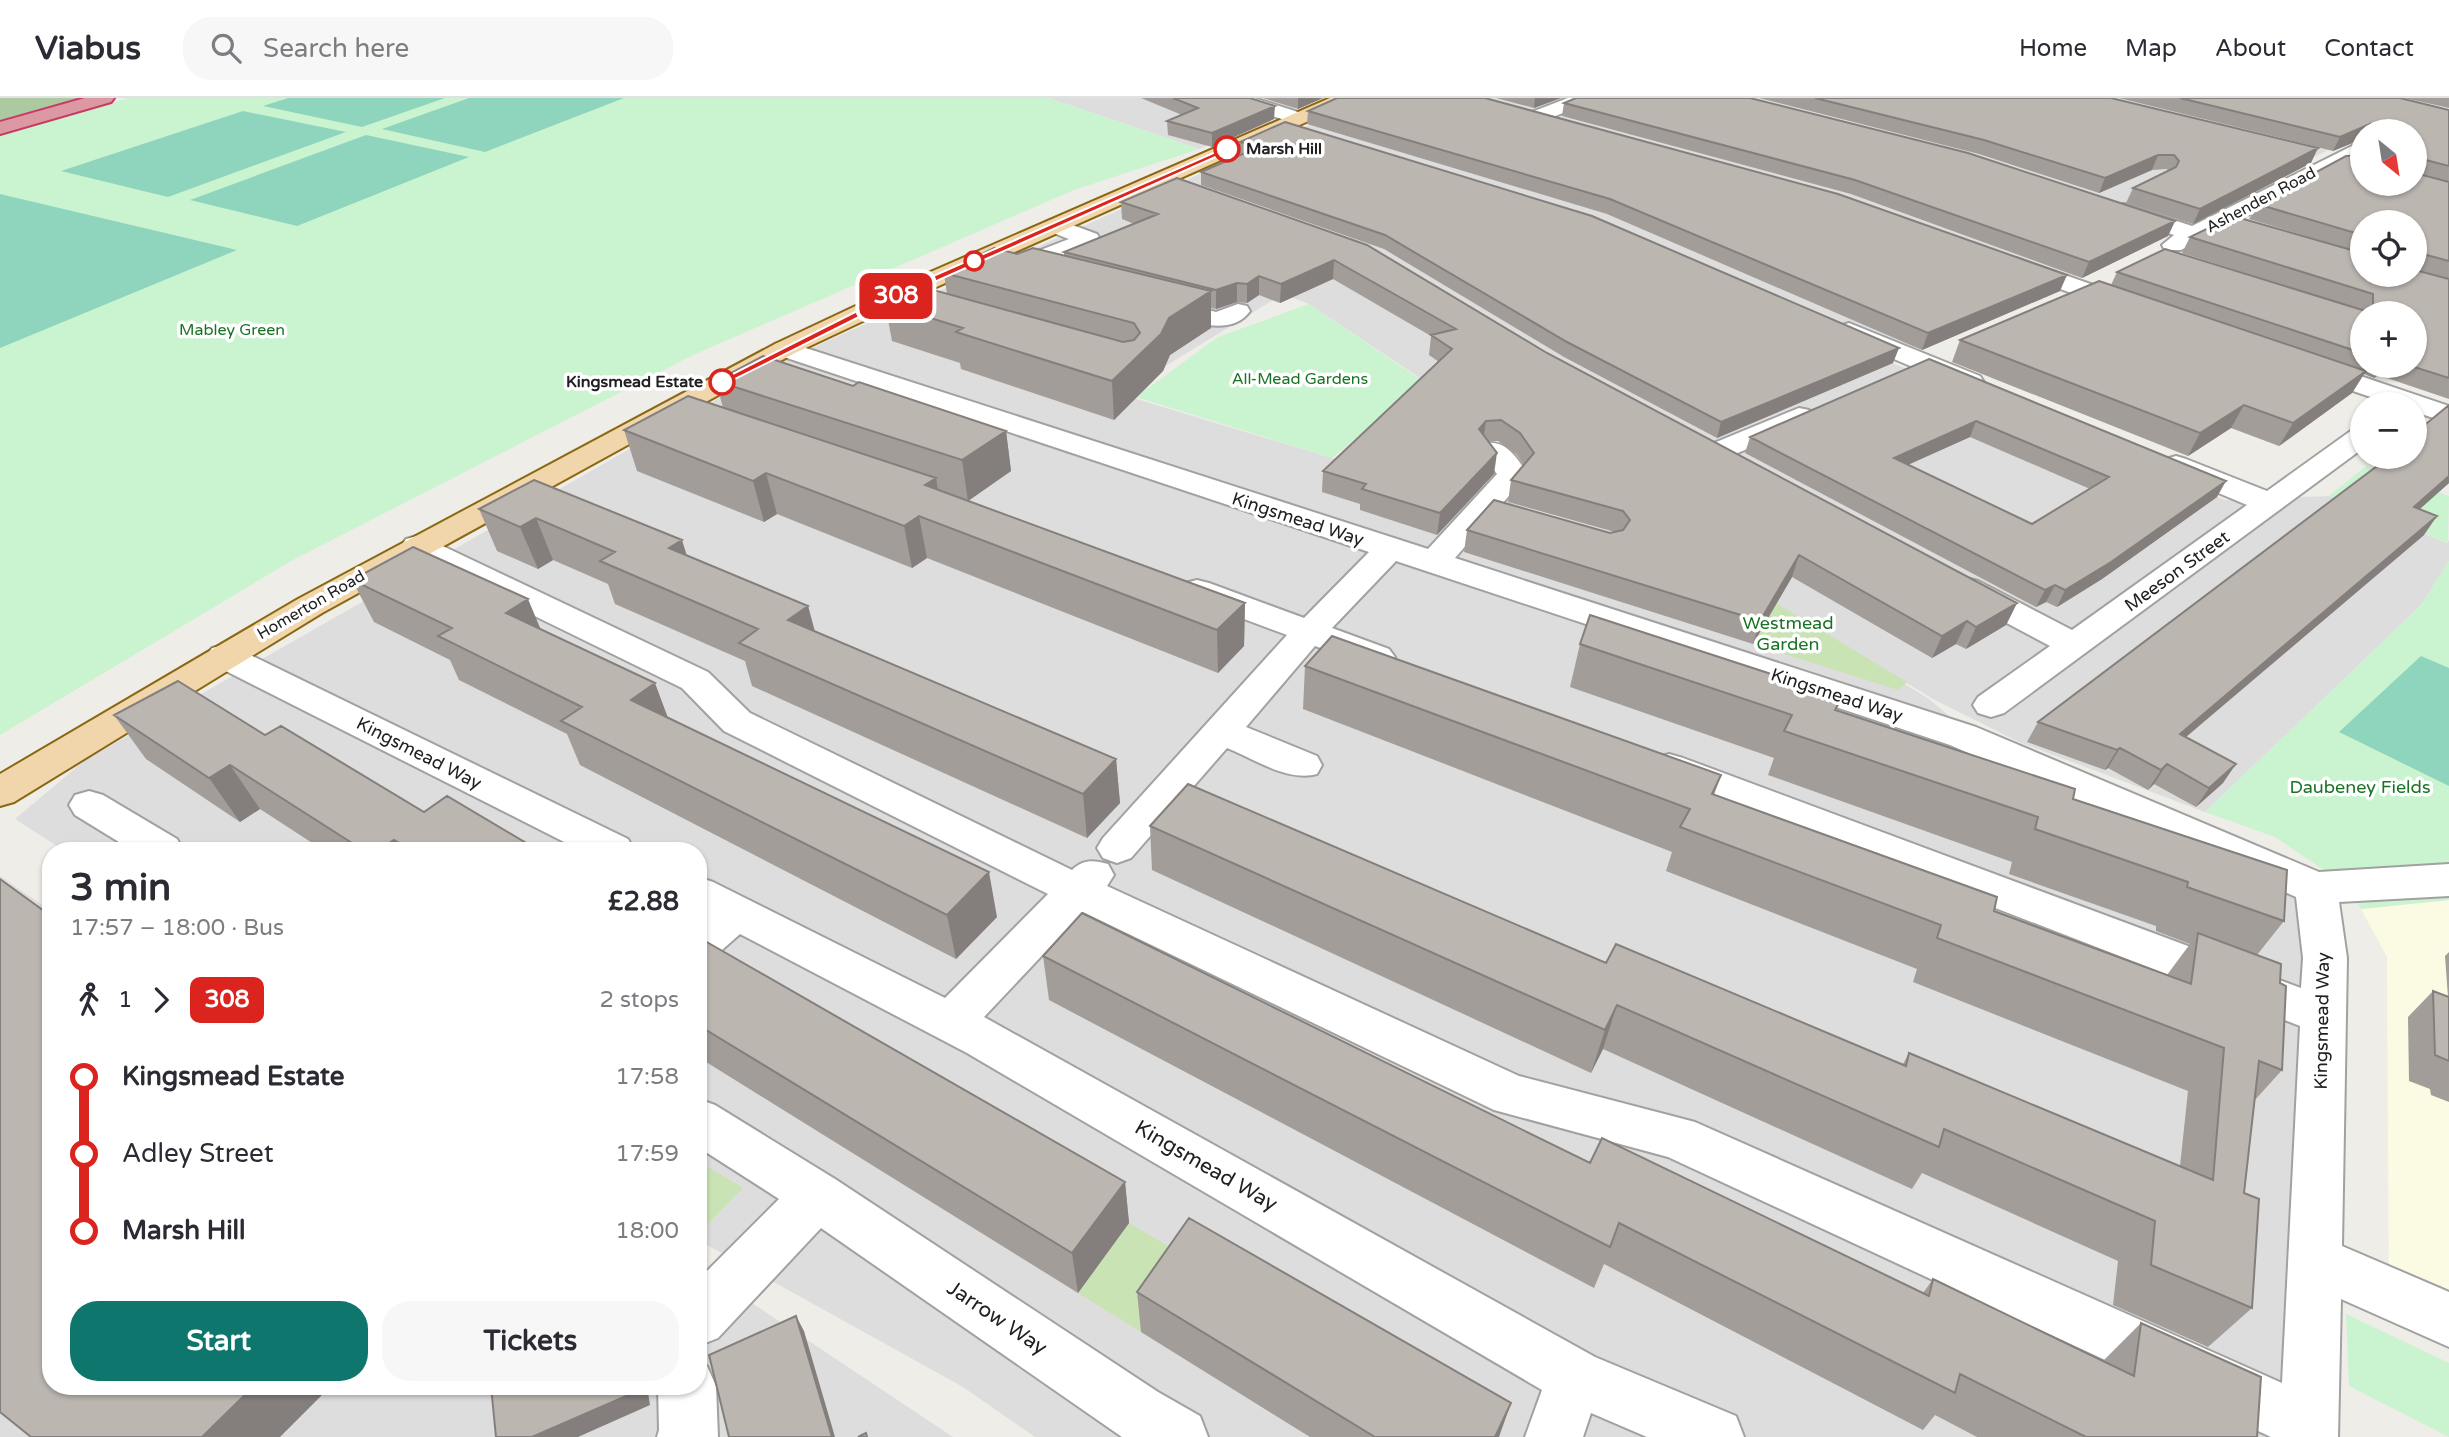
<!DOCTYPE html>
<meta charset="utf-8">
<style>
body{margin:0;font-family:"Varela Round",sans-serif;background:#f7f7f7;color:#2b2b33;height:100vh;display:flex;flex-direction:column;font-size:26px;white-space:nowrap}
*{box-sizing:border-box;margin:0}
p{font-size:23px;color:#7c7c81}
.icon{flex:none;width:38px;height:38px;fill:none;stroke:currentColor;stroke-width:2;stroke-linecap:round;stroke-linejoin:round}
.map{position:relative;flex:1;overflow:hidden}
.drawer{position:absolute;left:42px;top:744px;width:665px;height:553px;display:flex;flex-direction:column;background:#fff;border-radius:28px;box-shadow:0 2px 5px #0004}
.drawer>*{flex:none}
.badge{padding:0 14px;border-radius:10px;font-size:24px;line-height:46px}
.needle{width:46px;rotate:150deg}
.controls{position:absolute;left:2350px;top:21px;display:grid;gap:14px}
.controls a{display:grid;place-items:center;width:77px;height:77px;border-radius:50%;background:#fff;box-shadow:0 2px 5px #0004;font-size:35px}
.map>.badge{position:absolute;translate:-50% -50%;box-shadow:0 0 0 4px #fff}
.legs{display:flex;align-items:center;gap:10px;height:77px;padding:0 28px;font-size:23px}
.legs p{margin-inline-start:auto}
.overview{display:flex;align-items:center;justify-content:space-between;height:119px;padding:0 28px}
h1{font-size:38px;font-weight:800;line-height:52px}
.primary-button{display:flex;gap:14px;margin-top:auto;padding:14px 28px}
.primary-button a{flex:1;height:80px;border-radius:28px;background:#0f766e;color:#fff;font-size:28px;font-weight:800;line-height:80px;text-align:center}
.primary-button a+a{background:#f7f7f7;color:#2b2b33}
ul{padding:0 28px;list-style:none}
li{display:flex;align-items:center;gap:24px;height:77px;font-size:26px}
li i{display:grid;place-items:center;width:10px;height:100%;margin:0 9px;background:currentColor}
li i::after{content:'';width:18px;height:18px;margin:-9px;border:5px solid;border-radius:50%;background:#fff}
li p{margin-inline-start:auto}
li:first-child i{background:linear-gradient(#0000 50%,currentColor 0)}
li:last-child i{background:linear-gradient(currentColor 50%,#0000 0)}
header{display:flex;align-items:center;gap:42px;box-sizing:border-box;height:98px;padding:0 35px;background:#fff;border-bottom:2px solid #e1e1e2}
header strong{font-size:33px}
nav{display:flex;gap:38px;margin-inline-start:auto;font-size:24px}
.search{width:490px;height:63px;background:#f7f7f7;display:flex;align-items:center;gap:18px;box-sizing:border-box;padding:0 24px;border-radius:28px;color:#7c7c81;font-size:26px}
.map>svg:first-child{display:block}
.residential{fill:#dedddd;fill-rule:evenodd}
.education{fill:#fbfbe4}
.grass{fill:#c9e3b4}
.forest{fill:#accaa1}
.park{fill:#caf3cf}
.pitch{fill:#8fd5bd}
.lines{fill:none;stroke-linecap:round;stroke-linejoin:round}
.minor-casing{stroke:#a1a1a1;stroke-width:4}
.major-casing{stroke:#8a6712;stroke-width:4}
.highway-casing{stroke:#c63c65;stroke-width:4}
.minor{fill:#fff;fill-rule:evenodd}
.major{fill:#f1d6ab;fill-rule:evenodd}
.highway{fill:#dd99a3;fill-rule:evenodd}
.wall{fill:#a29d98;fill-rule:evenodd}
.shaded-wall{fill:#847f7c}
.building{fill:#bcb6b1;stroke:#847f7c;stroke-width:2;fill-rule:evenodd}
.line-1{fill:#dc241f;stroke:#fff;stroke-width:2}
.stop-1-dot{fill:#fff;stroke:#dc241f;stroke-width:3.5}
.labels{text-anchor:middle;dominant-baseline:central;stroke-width:7;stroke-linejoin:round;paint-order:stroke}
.far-stop-label{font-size:16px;font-weight:bold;fill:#202020;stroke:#fff;text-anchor:start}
.far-street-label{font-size:16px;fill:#202020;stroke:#fff}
.far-park-label{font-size:16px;fill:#197324;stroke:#fff}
.street-label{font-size:18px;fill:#202020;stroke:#fff}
.park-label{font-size:18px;fill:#197324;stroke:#fff}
.near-street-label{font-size:21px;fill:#202020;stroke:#fff}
</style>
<header>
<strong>Viabus</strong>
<div class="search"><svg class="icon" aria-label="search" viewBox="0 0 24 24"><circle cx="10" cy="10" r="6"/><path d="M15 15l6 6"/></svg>Search here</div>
<nav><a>Home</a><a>Map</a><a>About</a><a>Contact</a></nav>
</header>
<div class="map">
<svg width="2449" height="1339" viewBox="0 0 2449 1339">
<rect width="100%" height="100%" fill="#efede8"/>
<!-- residential -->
<path class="residential" d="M1049 0H1317L1199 51Z
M1369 0H2344L2362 35 2058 187 1885 262 2225 402 2329 398 2447 445 2449 442V463L2421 507 2205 714 2019 644 1933 601 1662 437 1929 601 1956 624 2316 790 2324 1339H1035L963 1289 698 1142V752H63L15 721 84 663 785 262ZM1283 196 1309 206 1537 358 1486 390 1332 360 1120 296Z
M0 778 51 813V1288H698V1169L953 1339H0Z"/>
<!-- education -->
<path class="education" d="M2449 802V1251L2389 1221 2387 859 2361 811Z"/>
<!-- grass -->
<path class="grass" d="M1776 505 1907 584 1898 592 1753 546Z
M698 1063 743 1090 698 1136Z
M1129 1125 1190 1161 1141 1234 1078 1195Z"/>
<!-- forest -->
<path class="forest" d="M0 0H83L0 23Z"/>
<!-- park -->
<path class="park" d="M128 0H1049L1199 51 1074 92 693 257 291 463 0 637V37Z
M1309 206 1424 284 1332 360 1136 299 1218 239Z
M2366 368 2449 398 2448 445 2329 398Z
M2449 463V802L2361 811 2348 788 2275 739 2205 714 2421 507Z
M2346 1216 2449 1265V1339L2349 1288Z"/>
<!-- pitch -->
<path class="pitch" d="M288 0H445L362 29 263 8Z
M469 0H624L485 54 382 31Z
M243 13 346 34 168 99 61 73Z
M366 37 469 59 297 128 190 102Z
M0 96 237 152 0 250Z
M2421 558 2449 570V688L2339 634Z"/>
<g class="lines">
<defs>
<path id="minor" d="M1226 0H1254L1304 16 1306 20 1297 26 1229 4Z
M1568 0H1593L1590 4 1543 23 1536 25 1527 19 1529 15Z
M2362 43V57L2181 152H2165L2162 147 2174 137 2116 118 2113 113 2116 108 2124 106 2192 128Z
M1056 121 1097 136 1100 141 1097 146 1034 171 1036 173 1032 178C1022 181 1010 179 1003 170L1007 165 1069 141 1048 133 1045 128 1048 123Z
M2016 160 2139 203 2142 208 2139 213 2130 215 2121 213 2008 172 2004 167 2008 162Z
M1160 200 1216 214 1238 206 1247 208 1250 213C1229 243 1179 219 1151 212L1148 207 1151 202Z
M1849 225 1980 278 1984 284 1980 290 1971 292 1962 290 1840 238 1836 233 1840 228Z
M784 243 1428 451 1497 376 1479 352 1483 346C1505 340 1516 359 1528 376L1455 460 1976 629 2319 774 2449 766V798L2339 804 2347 860 2342 1148 2449 1194V1249L2341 1201 2338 1339H2271L1668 1059 1494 1012 1083 814 984 919 1595 1259 1736 1318 1744 1339H1647L1591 1315 1583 1339H1525L1542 1292 967 955 740 836 714 859 698 864V822L704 817 698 814V779L713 784 945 900 1048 796 724 633 682 590 406 455 401 448 406 441 417 438 428 441 708 574 750 615 1072 772C1083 761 1094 762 1108 766L1114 777 1107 788 1519 978 1695 1024 2282 1285 2300 928 1655 678 1650 669 1655 660 1669 656 1683 660 2301 890 2303 860 2296 799 1950 647 1396 463 1332 530 1389 551 1395 559 1389 567 1377 570 1315 548 1246 629 1317 658 1322 667 1317 676C1288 684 1254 661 1227 650L1131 760 1117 765 1103 760 1097 750 1103 740 1287 537 1185 499 1180 492 1185 485 1197 482 1209 485 1304 520 1369 454 775 256 771 251 775 246Z
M2310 261 2449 308V325L2415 314V306H2391L2301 275 2297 269 2301 263Z
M1799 310 1809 312 1813 318 1809 324 1724 361 1714 364 1704 361 1700 355 1704 349Z
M2362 329V351L2004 615 1991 619 1978 615 1973 607 1978 599 2050 548 1954 497 1949 490 1954 483 1966 480 1978 483 2072 532 2247 407 2166 373 2161 367 2166 361 2176 358 2186 361 2267 393 2352 332Z
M224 547 236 550 628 741 634 752H580L212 566 206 558 212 550Z
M89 693 103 697 177 741 183 752H132L75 717 69 707 75 697Z
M698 1001 715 1007 835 1081 1158 1294 1200 1318 1208 1339H1122L821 1130 718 1240 698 1248V1182L779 1101 698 1049Z
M698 1264 707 1268 716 1288 718 1339H657L659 1332 658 1288H698Z"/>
<path id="major" d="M1330 0H1354L1351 4 914 199 793 256 322 515 14 704 0 708V676L298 501 775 246 896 189Z"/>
<path id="highway" d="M85 0H114L111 4 0 36V24Z"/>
</defs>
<!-- minor casing -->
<use href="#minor" class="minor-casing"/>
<!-- major casing -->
<use href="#major" class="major-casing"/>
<!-- highway casing -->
<use href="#highway" class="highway-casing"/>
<!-- minor -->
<use href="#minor" class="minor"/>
<!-- major -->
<use href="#major" class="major"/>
<!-- highway -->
<use href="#highway" class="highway"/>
</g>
<!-- wall -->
<path class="wall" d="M1141 0H1250L1274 21 1212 49 1168 37 1167 23 1182 17Z
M1263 0H1323L1298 11Z
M1496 0H1561L1534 10Z
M1759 0H2111L2311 65 2193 126 2126 105 2133 90 2168 73 2167 71 2152 72 2099 95 1979 56Z
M2119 0H2400L2449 12V301L2378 277 2374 280 2364 276 2352 295 2279 348 2231 330 2188 358 1952 264 1960 242 2111 187 2117 174 2364 213 2182 155 2190 139 2358 154 2249 121 2257 106 2360 57 2362 53V86L2415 33H2362V41L2333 53ZM2362 124H2415V177H2362ZM2362 215 2415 268H2362Z
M2404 0H2449V10Z
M1564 5 2175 123 2168 138 2082 180 1851 96 1562 18Z
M1308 13 2060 193 1922 252 1607 116 1307 26Z
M1285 24 1893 265 1717 340 1564 259 1384 151 1201 87V74L1241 57 1240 56V44Z
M1177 80 1547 255 2017 505 2006 527 1966 551 1956 546 1932 560 1792 479 1753 546 1464 454 1467 432 1610 435 1615 434 1508 404 1511 382 1524 367 1516 356 1498 343H1488L1494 376 1437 437 1360 412V406L1322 394 1323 373 1439 264 1429 257 1431 238 1333 181 1280 205 1259 197 1247 205 1237 204 1216 211 1211 210V230L1170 257 1163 273 1114 322 961 271 960 265 892 243 885 206 947 196 944 175 1017 156 1064 158V154L1134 126 1122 121 1121 104Z
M1929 261 2217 399 2102 481 2057 509 2046 504 2036 509 1745 355 1750 339ZM1970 339 2090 391 2032 426 1908 367Z
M716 283 853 288 1006 333 1011 373 968 403 1245 505 1244 548 1218 575 927 460 912 470 777 416 764 424 637 373 624 332 723 310Z
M2449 307V385L2419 411 2424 437 2186 639 2223 685 2196 709 2154 686 2148 692 2108 670 2105 672 2027 644 2038 624 2415 359Z
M534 382 686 457 808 508 815 533 1116 661 1120 705 1087 740 752 588 745 563 615 506 608 486 553 462 538 471 497 453 479 411Z
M352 482 541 531 668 619 997 819 956 861 580 667 567 636 459 582 450 562 374 524Z
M1580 546 1842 599 1836 612 2073 701 2284 823 2257 857 2280 885 2282 972 2255 1002 2244 1095 2252 1210 2208 1249 2113 1207 2118 1163 1922 1075 1912 1091 1603 951 1591 975 1152 772 1150 728 1606 865 1903 966 1909 955 2180 1068 2188 993 1913 884 1917 871 1666 773 1672 754 1303 611 1305 568 1721 677 1714 697 1994 813 2167 877 2190 846 2156 833V828L2009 776 2012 764 1768 677 1774 660 1570 589Z
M114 617 265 637 424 714 538 752H323L260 711 240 724 146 661Z
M698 839 1125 1084 1129 1125 1078 1195 698 959Z
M2449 854V1004L2431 997 2430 991 2409 983 2408 919 2433 893 2448 899 2445 858Z
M1043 858 1590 1065 1923 1195 1933 1181 2103 1263 2141 1225 2257 1339H1977L1935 1317 1923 1332 1604 1166 1594 1190 1049 902Z
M1137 1194 1499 1339H1310L1141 1234Z"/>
<!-- shaded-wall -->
<path class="shaded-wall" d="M1298 0H1323L1298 11Z
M1535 0H1561L1534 10Z
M1275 8 1274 21 1212 49V35Z
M2370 26 2367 33H2362V41L2333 53 2340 39Z
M2318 50 2311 65 2193 126 2200 111Z
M2158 57 2152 72 2099 95 2105 80Z
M2415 69H2421L2415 79Z
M2175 123 2168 138 2082 180 2089 164Z
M1334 162 1333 181 1280 205 1281 186Z
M2067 177 2060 193 1922 252 1928 235Z
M1259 178V197L1247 205V186Z
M1237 185V204L1216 211V192Z
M1211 193V230L1170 257 1163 273 1114 322 1112 283 1169 220Z
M1899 250 1893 265 1717 340 1721 324Z
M2382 268H2384L2378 277 2374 280Z
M2366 273 2352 295 2279 348 2293 325Z
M2244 307 2231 330 2188 358 2200 335Z
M1486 323 1483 343 1479 331Z
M1976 323 1970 339 1887 376 1894 360Z
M1006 333 1011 373 968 403 962 362Z
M1497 355 1494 376 1437 437 1440 415Z
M766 375 777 416 764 424 753 383Z
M2449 378V385L2401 428 2414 409Z
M936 380 943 421 925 387Z
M2226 383 2217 399 2102 481 2057 509 2065 492Z
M919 418 927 460 912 470 904 428Z
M2437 418 2424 437 2167 655 2180 636Z
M536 420 553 462 538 471 520 429Z
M682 442 695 484 669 450Z
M1799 457 1792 479 1753 546 1760 523Z
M2055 487 2046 504 2036 509 2045 492Z
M528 501 546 544 506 515Z
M1245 505 1244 548 1218 575 1217 532Z
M2017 505 2006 527 1966 551 1976 529Z
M808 508 819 551 788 522Z
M1967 523 1956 546 1932 560 1942 538Z
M655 585 671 628 631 602Z
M2120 650 2108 670 2105 672 2117 652Z
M1116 661 1120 705 1087 740 1083 696Z
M2167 666 2154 686 2148 692 2161 672Z
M2236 666 2223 685 2196 709 2209 690Z
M230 667 260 711 240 724 209 680Z
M394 742 400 752H378Z
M989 774 997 819 956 861 947 817Z
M1617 907 1603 951 1591 975 1605 932Z
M1125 1084 1129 1125 1078 1195 1072 1155Z
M796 1218 804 1233 835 1339H832Z
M254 1288H331L280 1339H202Z
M639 1288H647L650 1307 578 1339H532Z
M1511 1305 1499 1339H1495Z"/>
<!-- building -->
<path class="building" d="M1173 0H1250L1275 8 1212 35 1167 23 1198 10Z
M1337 0H1485L1838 96 2067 177 1928 235 1610 101 1308 13Z
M1576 0H1750L1968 55 2175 123 2089 164 1855 82 1564 5Z
M1815 0H2111L2318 50 2200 111 2133 90 2176 69 2179 63 2174 57H2158L2105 80 1984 42Z
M2180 0H2400L2449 12V68L2422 61 2421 69H2415V33H2371L2370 26 2340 39Z
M1285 24 1592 118 1899 250 1721 324 1567 244 1385 137 1201 74 1259 49 1240 44Z
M2362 57V86H2415V75L2449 84V163L2423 156 2422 159H2415V124H2362V137L2257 106 2346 58Z
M1177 80 1367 147 1547 255 2017 505 1976 529 1967 523 1942 538 1799 457 1760 523 1467 432 1494 402 1610 435 1623 432 1630 422 1623 413 1511 382 1534 355 1520 335 1501 322 1486 323 1479 331 1497 355 1440 415 1362 391 1366 386 1323 373 1452 251 1431 237 1456 231 1334 162 1281 186 1259 178 1247 186 1237 185 1216 192 1064 154 1158 116 1121 104Z
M2233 118 2362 155V177H2415V172L2449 181V280L2411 268H2415V215H2373V196L2190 139Z
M994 150 1017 156 1033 150 1211 193 1169 220 1161 236 1112 283 956 234 963 230 885 206 919 188 1123 244 1134 242 1140 235 1134 225 944 175Z
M2165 151 2372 215H2362V255L2117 174Z
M2099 183 2366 273 2293 325 2244 307 2200 335 1960 242Z
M763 258 853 288 859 284 1006 333 962 362 716 283Z
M1929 261 2226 383 2111 464 2065 492 2055 487 2045 492 1750 339ZM1976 323 2109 379 2032 426 1894 360Z
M688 298 936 380 925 387 1245 505 1217 532 919 418 904 428 766 375 753 383 624 332Z
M2449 307V378L2414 409 2437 418 2180 636 2236 666 2209 690 2167 666 2161 672 2120 650 2117 652 2038 624 2389 359H2415V335Z
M534 382 682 442 669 450 808 508 788 522 1116 661 1083 696 739 545 758 531 600 463 615 454 536 420 520 429 479 411Z
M413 449 528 501 506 515 655 585 631 602 989 774 947 817 561 623 582 609 438 538 452 530 352 482Z
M1590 517 1842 599 1835 612 2075 691 2073 701 2287 772 2284 823 2187 789 2188 784 2035 731 2038 719 1784 633 1792 617 1580 546Z
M1332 538 1721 677 1712 696 1997 799 1994 813 2191 886 2198 835 2281 866 2280 885 2286 888 2282 972 2259 963 2244 1095 2259 1101 2252 1210 2151 1167 2155 1123 1944 1031 1939 1049 1617 907 1605 932 1150 728 1188 686 1606 865 1616 846 1906 968 1909 955 2213 1082 2224 950 1937 840 1941 827 1680 729 1690 711 1305 568Z
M178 583 265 637 281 628 424 714 447 698 538 752H411L394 742 378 752H363L230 667 209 680 114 617Z
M0 781 51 818V1288H254L202 1339H31L0 1314Z
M1082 815 1590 1065 1602 1040 1929 1198 1933 1181 2134 1278 2141 1225 2261 1279 2257 1339H2086L1960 1276 1955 1295 1619 1125 1610 1149 1043 858Z
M698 839 1125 1084 1072 1155 698 927Z
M2433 893 2449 899V963L2435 957Z
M1189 1120 1511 1305 1495 1339H1375L1137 1194Z
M796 1218 832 1339H729L709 1257Z
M491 1288H639L640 1292 532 1339H496Z
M866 1335 867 1339H858Z"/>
<!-- line-1 -->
<path class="line-1" d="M1227 49 1229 53 887 205 725 286 717 284 881 201Z"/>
<!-- markers -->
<g class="stop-1-dot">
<circle cx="1227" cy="51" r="12"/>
<circle cx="974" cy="163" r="9"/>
<circle cx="722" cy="284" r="12"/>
</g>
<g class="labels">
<!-- far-stop labels -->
<g class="far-stop-label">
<text x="1246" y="51">Marsh Hill</text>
<text x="703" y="284" text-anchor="end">Kingsmead Estate</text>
</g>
<!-- far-street labels -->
<g class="far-street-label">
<text transform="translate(2261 102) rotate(-28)">Ashenden Road</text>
<text transform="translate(311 507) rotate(-30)">Homerton Road</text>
</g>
<!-- far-park labels -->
<g class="far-park-label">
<text x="232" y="232">Mabley Green</text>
<text x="1300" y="281">All-Mead Gardens</text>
</g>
<!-- street labels -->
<g class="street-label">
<text transform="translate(1298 421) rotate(18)">Kingsmead Way</text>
<text transform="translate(2177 473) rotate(-36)">Meeson Street</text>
<text transform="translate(1837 597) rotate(18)">Kingsmead Way</text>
<text transform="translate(419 655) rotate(27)">Kingsmead Way</text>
<text transform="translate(2322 923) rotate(-89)">Kingsmead Way</text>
</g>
<!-- park labels -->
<g class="park-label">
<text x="1788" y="525">Westmead<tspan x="1788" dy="21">Garden</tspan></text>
<text x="2360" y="689">Daubeney Fields</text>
</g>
<!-- near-street labels -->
<g class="near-street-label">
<text transform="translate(1206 1068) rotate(30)">Kingsmead Way</text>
<text transform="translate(997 1220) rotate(34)">Jarrow Way</text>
</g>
</g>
</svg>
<div class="controls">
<a><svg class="needle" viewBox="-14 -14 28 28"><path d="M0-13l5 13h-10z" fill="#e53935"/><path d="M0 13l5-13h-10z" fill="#7c7c81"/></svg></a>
<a><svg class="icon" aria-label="locate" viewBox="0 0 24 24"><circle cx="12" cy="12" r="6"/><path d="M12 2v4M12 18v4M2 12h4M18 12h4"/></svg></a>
<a>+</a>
<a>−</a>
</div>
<b class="badge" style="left:896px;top:198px;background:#dc241f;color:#fff">308</b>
<section class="drawer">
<div class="overview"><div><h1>3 min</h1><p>17:57 – 18:00 · Bus</p></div><b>£2.88</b></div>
<div class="legs"><svg class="icon" aria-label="walk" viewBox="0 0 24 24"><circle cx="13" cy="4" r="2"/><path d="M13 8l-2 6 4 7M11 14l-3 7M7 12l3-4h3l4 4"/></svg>1<svg class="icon" aria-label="forward" viewBox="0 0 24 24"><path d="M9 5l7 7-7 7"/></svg><b class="badge" style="background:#dc241f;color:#fff">308</b><p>2 stops</p></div>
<ul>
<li><i style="color:#dc241f"></i><b>Kingsmead Estate</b><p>17:58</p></li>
<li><i style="color:#dc241f"></i><span>Adley Street</span><p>17:59</p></li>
<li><i style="color:#dc241f"></i><b>Marsh Hill</b><p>18:00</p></li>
</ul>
<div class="primary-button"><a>Start</a><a>Tickets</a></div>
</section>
</div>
